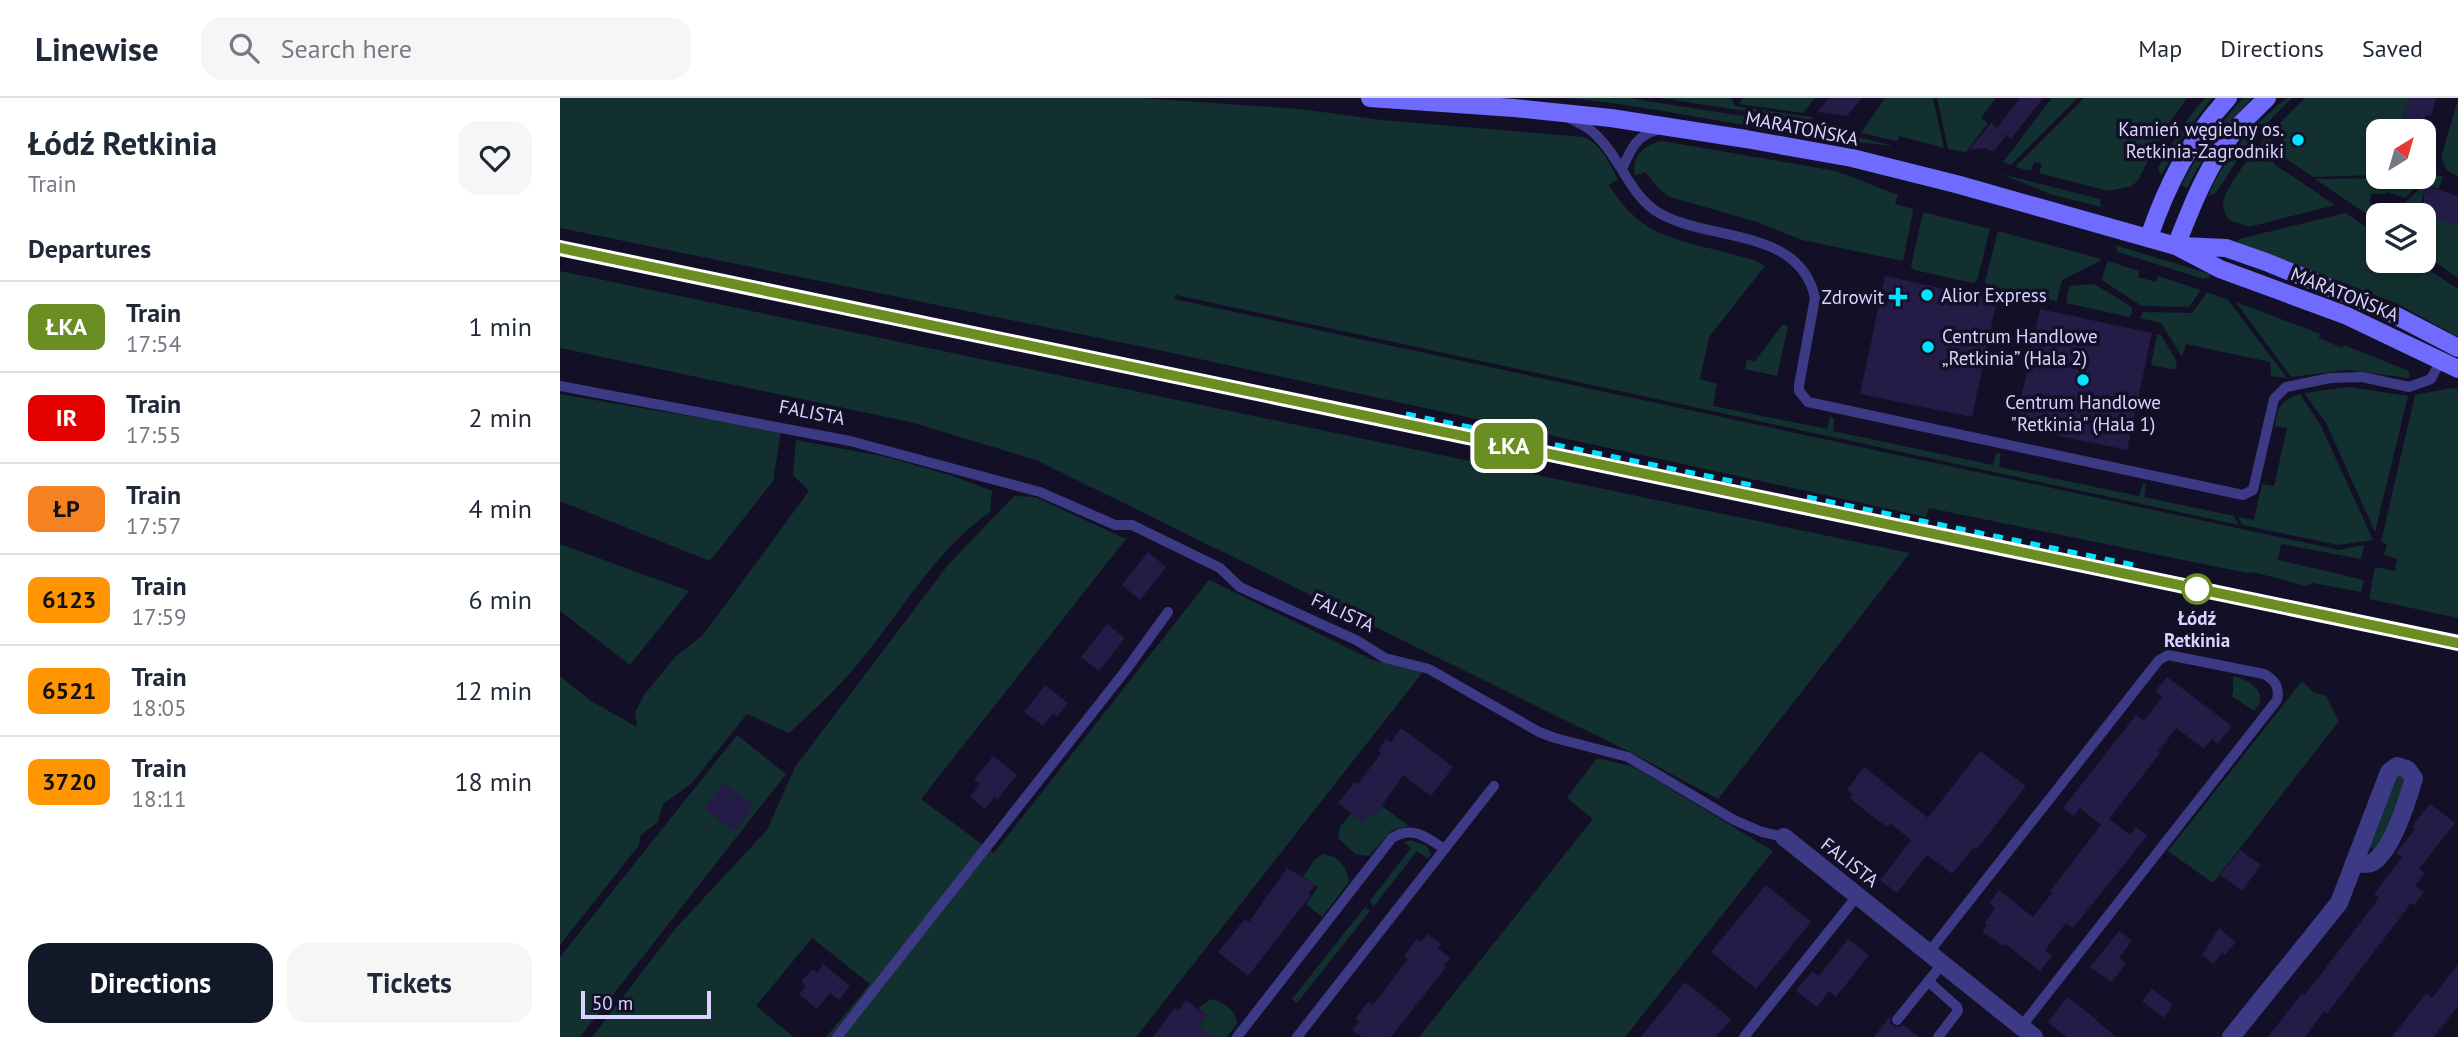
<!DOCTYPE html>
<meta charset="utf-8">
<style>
body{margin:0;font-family:"PT Sans",sans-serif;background:#f6f6f7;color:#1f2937;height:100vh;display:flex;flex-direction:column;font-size:26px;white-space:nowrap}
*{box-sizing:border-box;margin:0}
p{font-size:23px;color:#747a83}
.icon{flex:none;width:38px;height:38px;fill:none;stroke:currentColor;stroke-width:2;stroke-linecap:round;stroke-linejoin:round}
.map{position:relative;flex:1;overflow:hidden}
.side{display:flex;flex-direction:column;background:#fff;width:560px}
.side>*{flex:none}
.badge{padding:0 14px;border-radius:10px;font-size:24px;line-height:46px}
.needle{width:46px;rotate:37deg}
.buttons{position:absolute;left:1806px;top:21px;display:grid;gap:14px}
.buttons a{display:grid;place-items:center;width:70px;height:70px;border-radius:14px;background:#fff;box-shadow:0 4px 10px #0003;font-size:35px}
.scale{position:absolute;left:21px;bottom:18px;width:130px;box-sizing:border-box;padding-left:7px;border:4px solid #d9d4ff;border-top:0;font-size:19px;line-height:24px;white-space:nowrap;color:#d9d4ff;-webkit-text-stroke:5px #130f26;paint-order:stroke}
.map>.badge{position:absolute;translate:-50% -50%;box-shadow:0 0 0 4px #fff}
h2{padding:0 28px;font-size:26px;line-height:63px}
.round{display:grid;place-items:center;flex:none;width:74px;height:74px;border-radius:21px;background:#f6f6f7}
.overview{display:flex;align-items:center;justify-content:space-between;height:119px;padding:0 28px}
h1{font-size:33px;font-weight:700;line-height:52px}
.cta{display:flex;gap:14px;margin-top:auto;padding:14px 28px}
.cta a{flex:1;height:80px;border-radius:21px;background:#111827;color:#fff;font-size:28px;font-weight:700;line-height:80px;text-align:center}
.cta a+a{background:#f6f6f7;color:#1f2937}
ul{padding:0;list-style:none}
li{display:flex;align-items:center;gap:21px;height:91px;padding:0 28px;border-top:2px solid #e0e1e3}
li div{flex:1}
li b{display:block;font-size:26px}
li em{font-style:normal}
li .badge{min-width:77px;font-weight:700;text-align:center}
header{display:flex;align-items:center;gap:42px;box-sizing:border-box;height:98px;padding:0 35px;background:#fff;border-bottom:2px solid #e0e1e3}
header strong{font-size:33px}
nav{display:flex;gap:38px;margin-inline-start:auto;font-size:24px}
.search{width:490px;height:63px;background:#f6f6f7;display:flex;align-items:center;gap:18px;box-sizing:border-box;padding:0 24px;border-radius:21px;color:#747a83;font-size:26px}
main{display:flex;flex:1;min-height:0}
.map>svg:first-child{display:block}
.green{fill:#12302f}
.building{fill:#241b47}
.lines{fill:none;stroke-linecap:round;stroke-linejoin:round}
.lane{stroke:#3d3a85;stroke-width:10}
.street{stroke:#3d3a85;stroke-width:18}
.secondary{stroke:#6f6bff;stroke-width:18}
.rail{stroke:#00e5ff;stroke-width:5;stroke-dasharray:10 9;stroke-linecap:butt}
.line-casing{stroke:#fff;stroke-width:16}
.line{stroke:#6b8e23;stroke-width:10}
.poi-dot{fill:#00e5ff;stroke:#130f26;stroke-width:2.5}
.stop-dot{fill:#fff;stroke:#6b8e23;stroke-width:3.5}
.labels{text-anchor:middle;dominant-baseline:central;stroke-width:7;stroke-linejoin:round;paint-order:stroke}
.street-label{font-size:19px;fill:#d9d4ff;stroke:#130f26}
.poi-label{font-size:19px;fill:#d9d4ff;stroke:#130f26;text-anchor:end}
.stop-label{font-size:19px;font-weight:bold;fill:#d9d4ff;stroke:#130f26}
</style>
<header>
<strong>Linewise</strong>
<div class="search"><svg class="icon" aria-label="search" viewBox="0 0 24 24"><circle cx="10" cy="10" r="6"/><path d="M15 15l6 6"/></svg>Search here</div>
<nav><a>Map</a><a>Directions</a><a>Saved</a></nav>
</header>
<main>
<section class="side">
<div class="overview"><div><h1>Łódź Retkinia</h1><p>Train</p></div><a class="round"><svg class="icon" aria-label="heart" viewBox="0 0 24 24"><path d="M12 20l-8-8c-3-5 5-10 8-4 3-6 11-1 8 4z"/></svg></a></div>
<h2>Departures</h2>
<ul>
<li><span class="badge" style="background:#6b8e23;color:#fff">ŁKA</span><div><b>Train</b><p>17:54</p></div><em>1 min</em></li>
<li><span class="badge" style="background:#e50000;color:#fff">IR</span><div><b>Train</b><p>17:55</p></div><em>2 min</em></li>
<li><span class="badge" style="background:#f58220;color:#111">ŁP</span><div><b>Train</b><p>17:57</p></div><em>4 min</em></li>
<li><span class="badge" style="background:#ff9500;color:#111">6123</span><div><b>Train</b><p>17:59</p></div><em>6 min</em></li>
<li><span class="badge" style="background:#ff9500;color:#111">6521</span><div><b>Train</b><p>18:05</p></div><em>12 min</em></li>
<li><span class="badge" style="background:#ff9500;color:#111">3720</span><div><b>Train</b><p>18:11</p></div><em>18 min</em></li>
</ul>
<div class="cta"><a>Directions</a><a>Tickets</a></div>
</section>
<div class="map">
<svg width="1898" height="939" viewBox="0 0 1898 939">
<rect width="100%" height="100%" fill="#130f26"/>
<!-- green -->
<path class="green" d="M0 0H581L740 11 822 22 1023 39C1041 45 1049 65 1058 81L1049 87C1080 137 1111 140 1164 154 1178 158 1193 160 1205 168L1149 239 1140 281 1157 286 1153 308 1267 331 1270 319 1274 320 1273 333 1433 367 1436 355 1441 356 1439 369 1579 398 1583 386H1586L1584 399 1674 418 1679 427 616 197 614 201 1779 452 1804 447 1801 461 1721 446 1718 462 1804 482 1801 494 1753 485 1746 488 1693 474 1687 475 1369 410 1366 419 603 253 0 130Z
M1008 0H1068L1260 30 1334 48C1225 39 1117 11 1008 0Z
M1101 0H1171L1175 8 1252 19V23Z
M1183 0H1255L1243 15 1179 6Z
M1325 0H1373L1384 50 1339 38 1337 43 1301 35Z
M1377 0H1436L1421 20 1428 25 1406 54 1388 51Z
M1492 0H1518L1451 67 1443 64Z
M1524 0H1627L1603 34 1578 82 1572 88 1548 93 1479 75 1482 66 1474 64 1471 73 1455 69Z
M1645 0H1652L1623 38 1601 78 1598 70C1612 45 1626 21 1645 0Z
M1683 0H1692C1665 27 1644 56 1627 90L1621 87 1647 42Z
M1727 0H1732L1691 41 1656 95 1648 98C1665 58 1694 26 1727 0Z
M1745 0H1849L1839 33H1818V77L1753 79 1724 59 1720 25Z
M1898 2V78C1888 74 1884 70 1881 59Z
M1710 34 1714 66 1775 107 1689 129 1669 122C1666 117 1663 112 1663 106 1665 88 1698 48 1710 34Z
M1102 43 1276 73 1338 97 1335 106 1353 111V113L1343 163 1242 142 1197 124 1110 99 1099 91 1085 74 1075 78C1070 59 1085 46 1102 43Z
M1441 76 1540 101 1541 109 1493 97Z
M1874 76 1883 79 1879 91 1866 88 1858 115 1898 127V180L1864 156V117H1833Z
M1831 80 1861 84 1845 100 1827 94 1824 97 1812 95 1809 105 1820 110 1814 121 1755 81Z
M1363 114 1430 131 1417 183 1413 185 1354 172 1351 168Z
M1786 115 1818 137V163H1856L1898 191V239L1838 206 1677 144 1679 141Z
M1438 133 1541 161 1540 163 1502 182 1497 203 1428 188 1425 184Z
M1555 147 1650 176 1649 180 1643 181 1558 154Z
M1548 163 1579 173 1578 179 1596 184 1598 178 1641 192 1629 209 1582 208 1543 183 1542 179Z
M0 173 1350 455 1158 701 1070 654 476 362 350 324 0 250Z
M1534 186 1572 209V216L1569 219 1506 205 1509 188Z
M1647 194 1668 202 1727 280 1711 278 1710 264 1626 246 1622 259 1601 225 1580 220 1583 214 1632 215Z
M1676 204 1760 236 1759 240 1782 250 1784 247 1849 273V280L1788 272 1731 279Z
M1223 226 1228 229 1217 278 1185 271 1187 262 1195 263Z
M1597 236 1602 238 1617 264 1615 272 1591 267Z
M1789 289 1848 298 1815 434 1766 325 1744 295Z
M1891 290 1898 291V520L1809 501 1815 469 1835 473 1837 461 1824 457 1827 446 1821 444 1855 297Z
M0 296 221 334 213 383 150 463 0 403Z
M1740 296 1761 328 1813 442 1778 447 1683 427 1678 419 1694 422 1702 386 1714 388 1727 330 1715 328C1718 308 1720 303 1740 296Z
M236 342 327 359 393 378 432 393 430 414C374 453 340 516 297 567 276 592 253 613 229 635L187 616 132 685 103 706 98 724 81 737 79 747 0 847V578L31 603 77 629 75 615 84 597 116 558 143 537 249 393 233 377Z
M454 398 475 399 566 441 361 701 434 755 649 482 813 562 863 574 576 939H266L310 886 252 840 196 908 234 939H32L115 831 207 732 235 669 388 467Z
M0 446 129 493 70 567 0 513Z
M1673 578C1689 581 1712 596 1694 613L1671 598 1673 595Z
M1742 583 1753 594 1766 598 1779 623 1653 785 1608 753Z
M177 637 226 676 20 939H0V859Z
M1037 660 1074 669 1213 753 1065 939H859L1033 721 1007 700Z
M1838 675 1848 682 1818 754 1809 749 1831 679Z
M822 708 849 728 831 733 809 758 795 756 778 740 780 729 791 716 803 724 810 714 815 718Z
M851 742 867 748 871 756 868 761 857 753 814 808 809 804 851 750 844 744Z
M763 756C779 758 787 769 789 784L762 819 746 806 758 789 743 779 754 762Z
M805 809 810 813 737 905 732 901Z
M651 901C663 903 676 912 677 925L667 939H637L642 931 639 929 647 918 638 910Z"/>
<!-- building -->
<path class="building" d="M1269 0H1302L1287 18 1257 14Z
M1460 0H1483L1451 41 1440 32 1446 38 1435 52 1431 53 1425 50 1409 52 1431 25 1437 30Z
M1849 0H1876L1871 18 1866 17 1860 33H1839Z
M1866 88 1898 98V127L1864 117V97Z
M1325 178 1437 202 1412 319 1300 296Z
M1480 211 1592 235 1567 352 1455 329Z
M588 454 606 469 580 502 562 487Z
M547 526 565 540 539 573 521 559Z
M1607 579 1672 628 1658 646 1652 641 1644 651 1616 630 1598 654 1600 655 1549 721 1570 737 1576 729 1587 738 1513 830 1506 825 1485 852 1492 858 1480 873 1445 846 1443 848 1422 833 1427 827 1425 825 1435 810 1429 805 1439 792 1473 819 1492 795 1490 793 1541 727 1520 710 1514 718 1503 710 1576 617 1584 623 1602 599 1595 593Z
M485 587 508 605 497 619 493 615 483 628 464 614Z
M841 630 893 669 871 698 843 677 815 718 810 714 803 725 778 705 795 684 798 686 821 655 818 653 826 641 831 644Z
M1420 653 1466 688 1417 751 1414 749 1392 776 1367 757 1337 795 1320 782 1351 742 1330 725 1327 729 1308 715 1290 700 1293 696 1287 692 1304 669 1368 720Z
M433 658 457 677 438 701 435 699 425 711 410 699 420 686 414 682Z
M164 685 194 707 175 734 144 711Z
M1870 706 1895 725 1859 771 1865 775 1855 788 1864 794 1854 807 1851 805 1767 916 1764 913 1745 939H1708L1742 895 1744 897 1755 884 1819 800 1814 796 1842 759 1836 755 1855 731 1852 728Z
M1680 752 1701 767 1682 793 1660 777Z
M727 770 755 787 749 795 751 797 688 878 658 854 685 821 689 824Z
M1206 787 1251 824 1196 891 1151 854Z
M1659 830 1676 844 1665 857 1662 855 1653 866 1642 857Z
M1559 833 1572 843 1559 860 1566 865 1552 884 1530 869Z
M868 836 881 846 878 850 890 860 884 868 886 869 831 939H802L792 932 799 924 795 921 808 904 812 907 821 897 848 861 844 858 857 841 861 844Z
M1288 841 1309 857 1276 899 1269 893 1257 909 1236 893 1252 873 1259 878Z
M263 866 290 888 279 902 270 895 257 911 239 896 246 888 241 884 252 871 257 875Z
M1898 866V908L1874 939H1832L1866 895 1872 900Z
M1125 884 1171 921 1156 939H1081Z
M1592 891 1613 907 1604 920 1582 903Z
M1507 899 1521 909 1556 939H1507L1488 924Z
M626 902 647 918 639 929 653 939H593L615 909 619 912Z
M1331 917 1330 924 1333 928 1339 929 1343 927 1359 939H1314Z"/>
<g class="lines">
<!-- lane -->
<path class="lane" d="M1009 20C1018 25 1029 29 1036 37 1061 60 1069 97 1099 115 1149 144 1240 129 1255 200L1239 287V293L1248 304 1683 397 1693 392 1714 301 1726 289 1770 280 1802 279 1849 289 1871 281 1881 262
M1062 71C1071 51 1076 38 1097 32
M0 288 290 343 480 394 555 427H572L660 470 680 489 798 543 825 560 869 571 979 634 995 640 1068 659 1174 722 1202 734 1224 739
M1369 854 1599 562 1608 557 1704 576C1715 582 1720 589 1717 602L1461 929
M1368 883 1397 909 1398 913 1378 939
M1337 922 1383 865
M277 939 566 572 608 514
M677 939 832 740C852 727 867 739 884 751
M737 939 934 688
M1184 939 1298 797"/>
<!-- street -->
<path class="street" d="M1224 739 1474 939
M1671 939 1779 805 1829 674 1837 668 1847 671 1854 680C1848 701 1831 756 1811 765 1805 767 1800 766 1794 764"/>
<!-- secondary -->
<path class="secondary" d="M810 0 954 10 1051 20 1186 41 1292 60 1396 86 1616 148 1660 171 1785 217 1898 271
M1589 139C1607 87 1630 41 1668 0
M1616 148C1632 107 1648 66 1676 31 1686 20 1697 10 1707 0
M1623 148 1666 150 1706 164 1829 214 1898 250"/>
<!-- rail -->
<path class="rail" d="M0 150 1898 545
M846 316 1196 388
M1247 399 1579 468"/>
</g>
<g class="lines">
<defs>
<path id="line" d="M0 150 1898 545"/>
</defs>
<!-- line casing -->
<use href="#line" class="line-casing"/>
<!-- line -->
<use href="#line" class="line"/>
</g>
<!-- markers -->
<g class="poi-dot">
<circle cx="1738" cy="42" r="7"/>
<circle cx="1367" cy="197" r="7"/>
<path d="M1334.5 188.5h7v7h7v7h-7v7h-7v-7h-7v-7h7z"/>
<circle cx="1368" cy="249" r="7"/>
<circle cx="1523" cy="282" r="7"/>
</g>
<circle class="stop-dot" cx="1637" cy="491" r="14"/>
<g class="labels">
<!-- street labels -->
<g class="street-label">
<text transform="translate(1242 30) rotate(11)">MARATOŃSKA</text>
<text transform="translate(1785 196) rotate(22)">MARATOŃSKA</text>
<text transform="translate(252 314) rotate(11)">FALISTA</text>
<text transform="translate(783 514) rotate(25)">FALISTA</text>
<text transform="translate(1290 764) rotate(38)">FALISTA</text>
</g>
<!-- poi labels -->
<g class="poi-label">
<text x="1724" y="31">Kamień węgielny os.<tspan x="1724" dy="22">Retkinia-Zagrodniki</tspan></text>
<text x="1381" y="197" text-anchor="start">Alior Express</text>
<text x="1324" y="199">Zdrowit</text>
<text x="1382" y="238" text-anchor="start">Centrum Handlowe<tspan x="1382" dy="22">„Retkinia” (Hala 2)</tspan></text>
<text x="1523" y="304" text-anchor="middle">Centrum Handlowe<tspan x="1523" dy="22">"Retkinia" (Hala 1)</tspan></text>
</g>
<!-- stop labels -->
<g class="stop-label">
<text x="1637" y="520">Łódź<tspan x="1637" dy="22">Retkinia</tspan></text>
</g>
</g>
</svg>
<div class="buttons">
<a><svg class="needle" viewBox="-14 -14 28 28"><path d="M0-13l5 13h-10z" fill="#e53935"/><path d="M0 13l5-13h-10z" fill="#747a83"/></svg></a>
<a><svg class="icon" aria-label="layers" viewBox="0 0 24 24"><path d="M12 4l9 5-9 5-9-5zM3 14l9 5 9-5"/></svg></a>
</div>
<div class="scale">50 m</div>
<b class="badge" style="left:949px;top:348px;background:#6b8e23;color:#fff">ŁKA</b>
</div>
</main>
